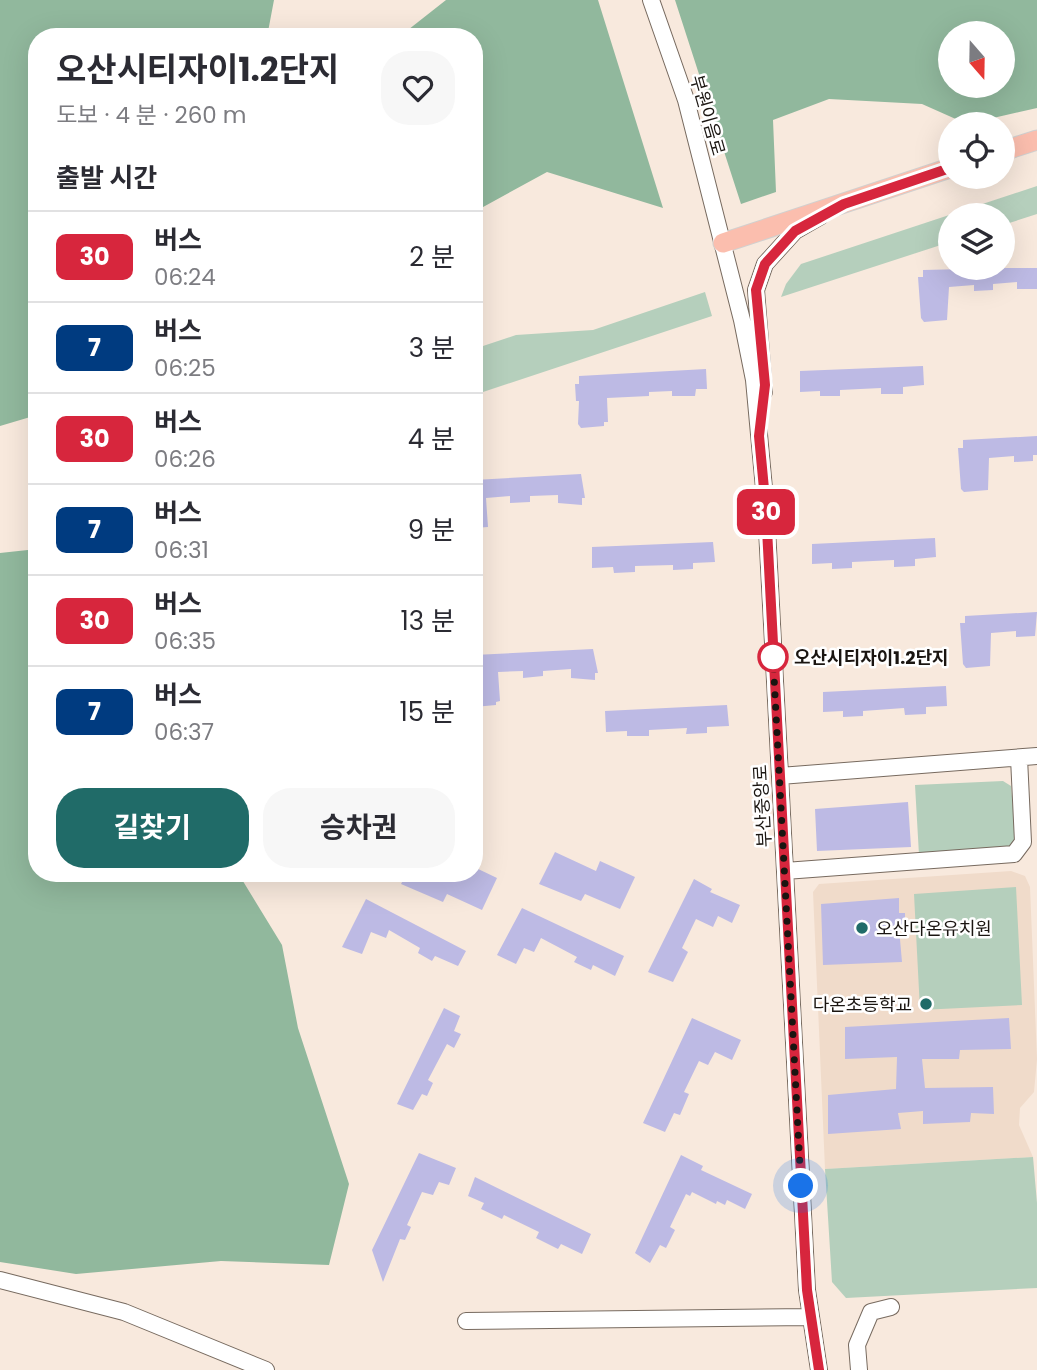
<!DOCTYPE html>
<html lang="ko">
<meta charset="utf-8">
<style>
body{margin:0;font-family:Poppins,"Noto Sans KR",sans-serif;background:#f7f7f7;color:#2b2b33;height:100vh;display:flex;flex-direction:column;font-size:26px;white-space:nowrap}
*{box-sizing:border-box;margin:0}
p{font-size:23px;color:#7c7c81}
.icon{flex:none;width:38px;height:38px;fill:none;stroke:currentColor;stroke-width:2;stroke-linecap:round;stroke-linejoin:round}
.map{position:relative;flex:1;overflow:hidden}
.drawer{position:absolute;left:28px;top:28px;width:455px;height:854px;display:flex;flex-direction:column;background:#fff;border-radius:28px;box-shadow:0 7px 28px #0002}
.drawer>*{flex:none}
.badge{padding:0 14px;border-radius:10px;font-size:24px;line-height:46px}
.needle{width:46px;rotate:160deg}
.buttons{position:absolute;left:938px;top:21px;display:grid;gap:14px}
.buttons a{display:grid;place-items:center;width:77px;height:77px;border-radius:50%;background:#fff;box-shadow:0 7px 28px #0002;font-size:35px}
.you{position:absolute;width:35px;height:35px;margin:-18px;border:5px solid #fff;border-radius:50%;background:#1a73e8;box-shadow:0 0 0 10px #1a73e833}
.map>.badge{position:absolute;translate:-50% -50%;box-shadow:0 0 0 4px #fff}
h2{padding:0 28px;font-size:26px;line-height:63px}
.round{display:grid;place-items:center;flex:none;width:74px;height:74px;border-radius:28px;background:#f7f7f7}
.head{display:flex;align-items:center;justify-content:space-between;height:119px;padding:0 28px}
h1{font-size:33px;font-weight:700;line-height:52px}
.action{display:flex;gap:14px;margin-top:auto;padding:14px 28px}
.action a{flex:1;height:80px;border-radius:28px;background:#206b68;color:#fff;font-size:28px;font-weight:700;line-height:80px;text-align:center}
.action a+a{background:#f7f7f7;color:#2b2b33}
ul{padding:0;list-style:none}
li{display:flex;align-items:center;gap:21px;height:91px;padding:0 28px;border-top:2px solid #e1e1e2}
li div{flex:1}
li b{display:block;font-size:26px}
li em{font-style:normal}
li .badge{min-width:77px;font-weight:700;text-align:center}
.map>svg:first-child{display:block}
.built{fill:#f0dbca}
.green{fill:#b5cfbc}
.forest{fill:#91b89d;fill-rule:evenodd}
.building{fill:#bdbae4}
.lines{fill:none;stroke-linecap:round;stroke-linejoin:round}
.minor-casing{stroke:#776a5f;stroke-width:18}
.major-casing{stroke:#d1d0cf;stroke-width:21}
.minor{stroke:#fff;stroke-width:16}
.major{stroke:#fbbeae;stroke-width:19}
.line-casing{stroke:#fff;stroke-width:16}
.line{stroke:#d7263d;stroke-width:10}
.walk{stroke:#1a1511;stroke-width:7;stroke-dasharray:0 12.6}
.stop-dot{fill:#fff;stroke:#d7263d;stroke-width:3.5}
.poi-dot{fill:#206b68;stroke:#fff;stroke-width:2.5}
.labels{text-anchor:middle;dominant-baseline:central;stroke-width:5;stroke-linejoin:round;paint-order:stroke}
.street-label{font-size:18px;fill:#1a1511;stroke:#fff}
.stop-label{font-size:18px;font-weight:bold;fill:#1a1511;stroke:#fff;text-anchor:start}
.poi-label{font-size:18px;fill:#1a1511;stroke:#fff;text-anchor:start}
</style>
<div class="map">
<svg width="1037" height="1370" viewBox="0 0 1037 1370">
<rect width="100%" height="100%" fill="#f8e9dd"/>
<!-- built -->
<path class="built" d="M1011 871 1025 876 1030 887 1037 1059 1034 1092 1020 1108 1019 1125 1033 1157 825 1169 813 892 819 884Z"/>
<!-- green -->
<path class="green" d="M1037 186V214L1003 225V215H950V242L781 297 786 284 801 264Z
M705 292 712 316 474 395V349L516 335 593 330Z
M1003 781 1011 786 1016 839 1010 846 919 855 915 785Z
M1016 887 1022 1005 920 1010 914 894Z
M1033 1157 1037 1203V1288L846 1298 832 1282 825 1169Z"/>
<!-- forest -->
<path class="forest" d="M0 0H274L267 37H37V415L0 426Z
M446 0H598L663 208 547 172 474 212V37H399Z
M675 0H1037V108L967 124 922 104 829 99 773 120 776 192 741 204ZM1003 33V86H950V33Z
M37 549V873H238L282 945 298 1028 349 1184 329 1265 221 1261 76 1274 0 1262V553Z"/>
<!-- building -->
<path class="building" d="M1007 268H1037V289H1017V282L993 284V290L974 291V285L949 287 947 320 924 322 921 318 918 277H923V270Z
M923 366 924 385 903 387V394H881V388L840 390V396H820V391L800 392V371Z
M706 369 707 389H696L695 396H672V391L649 392V396L607 398 608 422H604V426L581 428 578 424 579 401H576L575 384H579V376Z
M1037 436V455H1033V461L1014 462V456L989 458 988 490 964 492 961 489 958 448H963V440Z
M581 474 585 498H582V505L558 503V495L530 496V502L510 503V496L486 498 488 527 474 528V480Z
M935 538 936 557 915 559V566L894 567V560L852 562V568L832 569V563L812 564V544Z
M713 542 715 562 693 563V569L673 570V565L635 566V572L614 573 613 567 592 568V547Z
M1037 612 1035 636 1016 637V631L991 633 990 666 966 668 963 664 960 623H965V616Z
M593 649 598 673H595V680L571 678V669L543 671V676L523 678V671L498 672 500 701 496 702V705L474 707V655Z
M946 686 947 706 926 707V714L905 715 904 708 863 711V716L843 717V711L823 712V692Z
M727 705 729 726 707 727V733L686 734 687 728 649 730V736H627V731L606 732 605 711Z
M908 802 911 847 817 851 815 809Z
M555 852 596 871 600 861 635 877 620 909 585 894 581 901 539 884Z
M474 867 497 878 482 910 447 894 443 902 401 884 407 873H474Z
M694 879 712 889 710 892 740 905 732 923 718 916 713 927 696 919 682 948 688 952 673 982 648 972Z
M899 898V913H905V928H899L902 962 823 965 821 904Z
M366 899 466 951 458 966 435 956 432 961 418 953 420 948 389 930 386 938 371 932 362 954 342 947Z
M522 908 624 956 615 976 593 965 591 970 574 962 577 957 541 938 534 952 524 948 516 964 497 955Z
M444 1008 460 1016 454 1031 461 1034 454 1048 447 1044 428 1080 433 1083 427 1096 422 1094 413 1110 397 1104Z
M692 1018 741 1040 732 1060 715 1052 708 1065 699 1061 684 1092 689 1094 680 1115 674 1113 665 1132 643 1123Z
M1009 1018 1011 1049 960 1050 959 1059H922L925 1088 993 1087 994 1114 971 1113 970 1122 923 1124V1111L898 1113 901 1129 828 1134V1095L896 1089 897 1057 845 1059V1027Z
M419 1153 456 1168 449 1185 439 1182 433 1195 422 1192 407 1225 411 1227 405 1240 400 1239 383 1282 372 1250Z
M681 1155 703 1166 701 1170 752 1194 745 1209 727 1200 725 1205 717 1201 716 1204 692 1192 690 1196 686 1194 670 1227 675 1230 666 1248 660 1245 650 1263 635 1253Z
M475 1177 591 1234 582 1254 561 1244 558 1249 536 1238 539 1232 504 1215 502 1219 481 1209 484 1203 468 1196Z"/>
<g class="lines">
<defs>
<path id="minor" d="M651 0 686 100 742 320 754 380 766 510 807 1290 819 1370
M764 392 756 290 765 264 795 231 821 216
M780 776 1037 756
M785 871 1014 854 1023 842 1019 758
M0 1280 124 1312 266 1370
M466 1321 810 1317
M859 1370 857 1345 871 1312 891 1307"/>
<path id="major" d="M1003 151 1037 140
M723 243 950 168"/>
</defs>
<!-- minor casing -->
<use href="#minor" class="minor-casing"/>
<!-- major casing -->
<use href="#major" class="major-casing"/>
<!-- minor -->
<use href="#minor" class="minor"/>
<!-- major -->
<use href="#major" class="major"/>
</g>
<g class="lines">
<defs>
<path id="line" d="M819 1370 807 1290 766 510 759 436 765 385 756 290 765 264 795 231 844 204 950 168"/>
</defs>
<!-- line casing -->
<use href="#line" class="line-casing"/>
<!-- line -->
<use href="#line" class="line"/>
<!-- walk -->
<path class="walk" d="M773 657 801 1186"/>
</g>
<!-- markers -->
<circle class="stop-dot" cx="773" cy="657" r="14"/>
<g class="poi-dot">
<circle cx="862" cy="928" r="7"/>
<circle cx="926" cy="1004" r="7"/>
</g>
<g class="labels">
<!-- street labels -->
<g class="street-label">
<text transform="translate(708 115) rotate(74)">부원이음로</text>
<text transform="translate(762 806) rotate(-93)">부산중앙로</text>
</g>
<!-- stop labels -->
<g class="stop-label">
<text x="794" y="657">오산시티자이1.2단지</text>
</g>
<!-- poi labels -->
<g class="poi-label">
<text x="876" y="928">오산다온유치원</text>
<text x="912" y="1004" text-anchor="end">다온초등학교</text>
</g>
</g>
</svg>
<div class="buttons">
<a><svg class="needle" viewBox="-14 -14 28 28"><path d="M0-13l5 13h-10z" fill="#e53935"/><path d="M0 13l5-13h-10z" fill="#7c7c81"/></svg></a>
<a><svg class="icon" aria-label="locate" viewBox="0 0 24 24"><circle cx="12" cy="12" r="6"/><path d="M12 2v4M12 18v4M2 12h4M18 12h4"/></svg></a>
<a><svg class="icon" aria-label="layers" viewBox="0 0 24 24"><path d="M12 4l9 5-9 5-9-5zM3 14l9 5 9-5"/></svg></a>
</div>
<div class="you" style="left:801px;top:1186px"></div>
<b class="badge" style="left:766px;top:512px;background:#d7263d;color:#fff">30</b>
<section class="drawer">
<div class="head"><div><h1>오산시티자이1.2단지</h1><p>도보 · 4 분 · 260 m</p></div><a class="round"><svg class="icon" aria-label="heart" viewBox="0 0 24 24"><path d="M12 20l-8-8c-3-5 5-10 8-4 3-6 11-1 8 4z"/></svg></a></div>
<h2>출발 시간</h2>
<ul>
<li><span class="badge" style="background:#d7263d;color:#fff">30</span><div><b>버스</b><p>06:24</p></div><em>2 분</em></li>
<li><span class="badge" style="background:#003b80;color:#fff">7</span><div><b>버스</b><p>06:25</p></div><em>3 분</em></li>
<li><span class="badge" style="background:#d7263d;color:#fff">30</span><div><b>버스</b><p>06:26</p></div><em>4 분</em></li>
<li><span class="badge" style="background:#003b80;color:#fff">7</span><div><b>버스</b><p>06:31</p></div><em>9 분</em></li>
<li><span class="badge" style="background:#d7263d;color:#fff">30</span><div><b>버스</b><p>06:35</p></div><em>13 분</em></li>
<li><span class="badge" style="background:#003b80;color:#fff">7</span><div><b>버스</b><p>06:37</p></div><em>15 분</em></li>
</ul>
<div class="action"><a>길찾기</a><a>승차권</a></div>
</section>
</div>
